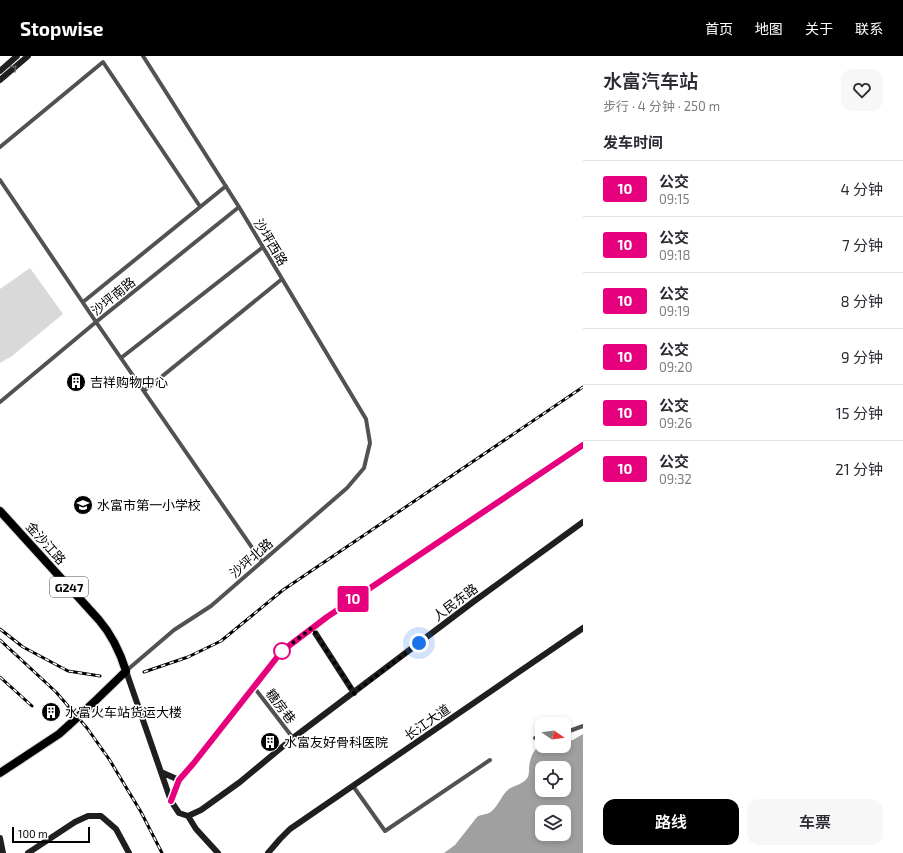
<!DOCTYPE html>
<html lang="zh">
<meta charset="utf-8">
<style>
body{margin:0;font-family:"Exo 2","Noto Sans SC",sans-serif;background:#f7f7f7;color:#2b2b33;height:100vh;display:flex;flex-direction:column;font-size:15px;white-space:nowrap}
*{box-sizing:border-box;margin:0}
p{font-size:13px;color:#7c7c81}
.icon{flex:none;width:22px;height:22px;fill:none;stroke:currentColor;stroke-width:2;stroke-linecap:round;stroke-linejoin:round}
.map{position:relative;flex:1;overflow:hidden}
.sheet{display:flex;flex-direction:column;background:#fff;width:320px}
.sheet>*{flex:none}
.badge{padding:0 8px;border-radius:3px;font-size:14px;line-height:26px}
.needle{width:26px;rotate:103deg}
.controls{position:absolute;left:535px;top:661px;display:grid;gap:8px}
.controls a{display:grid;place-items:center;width:36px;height:36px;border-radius:8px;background:#fff;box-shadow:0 2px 6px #0003;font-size:20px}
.scale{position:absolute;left:12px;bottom:10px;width:78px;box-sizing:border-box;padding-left:4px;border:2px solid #000;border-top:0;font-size:11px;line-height:14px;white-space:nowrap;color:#000;-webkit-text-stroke:3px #fff;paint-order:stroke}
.you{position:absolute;width:20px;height:20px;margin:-10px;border:3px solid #fff;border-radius:50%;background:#1a73e8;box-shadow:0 0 0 6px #1a73e833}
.map>.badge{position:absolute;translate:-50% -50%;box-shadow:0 0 0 2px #fff}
h2{padding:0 20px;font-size:15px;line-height:36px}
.round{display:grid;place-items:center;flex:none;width:42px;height:42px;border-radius:12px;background:#f7f7f7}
.summary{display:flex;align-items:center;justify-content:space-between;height:68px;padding:0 20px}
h1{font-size:19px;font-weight:600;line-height:30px}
.cta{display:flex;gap:8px;margin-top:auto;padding:8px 20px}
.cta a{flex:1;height:46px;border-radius:12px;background:#000;color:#fff;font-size:16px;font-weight:600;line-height:46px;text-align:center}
.cta a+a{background:#f7f7f7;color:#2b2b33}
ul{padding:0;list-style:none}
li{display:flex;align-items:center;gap:12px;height:56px;padding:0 20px;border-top:1px solid #e1e1e2}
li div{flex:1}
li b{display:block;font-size:15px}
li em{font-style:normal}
li .badge{min-width:44px;font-weight:700;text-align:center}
header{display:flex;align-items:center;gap:24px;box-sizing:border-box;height:56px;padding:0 20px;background:#000;color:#fff}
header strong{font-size:19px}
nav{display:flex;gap:22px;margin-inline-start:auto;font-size:14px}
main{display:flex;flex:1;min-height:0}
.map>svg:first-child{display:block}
.green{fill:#d9d9d9}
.water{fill:#a0a0a0;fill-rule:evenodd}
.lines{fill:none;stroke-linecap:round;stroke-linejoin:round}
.highway-casing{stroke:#dbdbdb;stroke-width:10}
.street{stroke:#525252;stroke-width:4}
.secondary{stroke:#1f1f1f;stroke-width:6}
.highway{stroke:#000;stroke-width:8}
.rail-casing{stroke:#000;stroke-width:3}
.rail{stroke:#fff;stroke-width:1.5;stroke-dasharray:4.5;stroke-linecap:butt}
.highway-bridge-casing{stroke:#dbdbdb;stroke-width:10;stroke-linecap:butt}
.highway-bridge{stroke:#000;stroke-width:8}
.oneway{stroke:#626262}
.line-casing{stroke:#fff;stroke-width:9}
.line{stroke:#e6007e;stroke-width:6}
.walk{stroke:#000;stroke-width:4;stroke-dasharray:0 7.2}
.stop-dot{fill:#fff;stroke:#e6007e;stroke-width:2}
.labels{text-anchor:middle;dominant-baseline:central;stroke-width:3;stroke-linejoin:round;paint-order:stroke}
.shield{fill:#fff;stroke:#4c4c4c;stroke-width:1}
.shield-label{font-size:12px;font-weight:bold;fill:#000}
.street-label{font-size:13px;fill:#000;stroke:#fff}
.poi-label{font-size:13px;fill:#000;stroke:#fff;text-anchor:start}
</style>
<header>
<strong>Stopwise</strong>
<nav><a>首页</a><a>地图</a><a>关于</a><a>联系</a></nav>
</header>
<main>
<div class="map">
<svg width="583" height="797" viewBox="0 0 583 797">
<rect width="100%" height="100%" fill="#fff"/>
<!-- green -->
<path class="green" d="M30 212 63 258 12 300 0 307V233Z"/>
<!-- water -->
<path class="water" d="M583 678V797H444L455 789 477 761C481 758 485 759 489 757 498 752 501 739 509 733 515 729 524 728 528 721 529 718 529 715 529 712 530 703 533 692 542 689V690H564V686L573 684ZM542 712H564V734H542ZM542 756H564V778H542Z"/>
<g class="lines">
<defs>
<path id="highway" d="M0 455 99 564C112 579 120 596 126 615L92 648
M0 717 59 678 69 669"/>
</defs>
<!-- highway casing -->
<use href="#highway" class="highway-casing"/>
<!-- street -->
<path class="street" d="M0 91 103 6 199 149
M0 124 96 266 262 506
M83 246 226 130
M121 302 263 191
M144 335 282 223
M0 346 96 266 239 151
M126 615 174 574 211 550 347 432 364 412 370 387 366 363 239 151 143 0
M253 630 293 682
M564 677 583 670
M535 682 542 681
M353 730 385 775 490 704
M171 745 179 724 193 708 282 595 327 561 583 389"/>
<!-- secondary -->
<path class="secondary" d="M0 15 17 0
M0 24 28 0
M312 572 354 637
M126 615 171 745 179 757 188 760
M161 716 179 724
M188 760 201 754 240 726 293 682 473 546 583 466
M188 760 196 773 218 797
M0 782 3 797
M28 797 75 766 88 760H101L116 773 129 797
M268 797 280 783 290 773 583 572"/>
<!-- highway -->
<use href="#highway" class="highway"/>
<defs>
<path id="rail" d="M0 573 23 591 68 615 100 620
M0 584 56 636 87 672 109 703 141 756 162 797
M144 616 188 601 221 585 283 534 583 331
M0 621 32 650"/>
</defs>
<!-- rail casing -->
<use href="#rail" class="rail-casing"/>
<!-- rail -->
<use href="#rail" class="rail"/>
<defs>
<path id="highway-bridge" d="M69 669 92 648"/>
</defs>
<!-- highway-bridge casing -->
<use href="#highway-bridge" class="highway-bridge-casing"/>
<!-- highway-bridge -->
<use href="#highway-bridge" class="highway-bridge"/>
</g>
<!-- one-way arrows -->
<defs><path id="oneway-chevron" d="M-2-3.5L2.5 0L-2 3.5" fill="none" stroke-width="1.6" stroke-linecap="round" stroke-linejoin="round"/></defs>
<use class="oneway" href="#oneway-chevron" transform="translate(14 12) rotate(-41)"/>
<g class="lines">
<defs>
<path id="line" d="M171 745 179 724 193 708 282 595 327 561 583 389"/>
</defs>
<!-- line casing -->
<use href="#line" class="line-casing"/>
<!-- line -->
<use href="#line" class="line"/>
<!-- walk -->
<path class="walk" d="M282 595 312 572 354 637 419 587"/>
</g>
<!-- icons -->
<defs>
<symbol id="building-disc" viewBox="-11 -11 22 22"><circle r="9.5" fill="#000" stroke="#fff"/><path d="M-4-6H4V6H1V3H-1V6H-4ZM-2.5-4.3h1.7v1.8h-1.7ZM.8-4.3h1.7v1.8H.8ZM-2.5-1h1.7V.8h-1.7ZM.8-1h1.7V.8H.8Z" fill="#fff"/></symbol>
<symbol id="school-disc" viewBox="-11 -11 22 22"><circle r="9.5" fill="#000" stroke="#fff"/><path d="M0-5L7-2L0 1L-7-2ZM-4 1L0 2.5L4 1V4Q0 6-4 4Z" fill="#fff"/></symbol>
</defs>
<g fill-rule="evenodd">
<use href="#building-disc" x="65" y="315" width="22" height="22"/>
<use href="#school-disc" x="72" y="438" width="22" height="22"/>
<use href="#building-disc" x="40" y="645" width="22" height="22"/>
<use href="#building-disc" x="259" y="675" width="22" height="22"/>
</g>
<!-- markers -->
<circle class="stop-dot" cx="282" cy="595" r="8"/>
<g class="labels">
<!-- shield labels -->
<rect class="shield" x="50" y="521" width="38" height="20" rx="3"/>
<g class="shield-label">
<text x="69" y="531">G247</text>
</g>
<!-- street labels -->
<g class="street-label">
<text transform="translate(271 186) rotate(59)">沙坪西路</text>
<text transform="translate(113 240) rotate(-39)">沙坪南路</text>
<text transform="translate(46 487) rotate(48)">金沙江路</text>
<text transform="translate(251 502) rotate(-41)">沙坪北路</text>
<text transform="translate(455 546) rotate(-37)">人民东路</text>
<text transform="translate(281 650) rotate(53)">糖房巷</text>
<text transform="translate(427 666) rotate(-35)">长江大道</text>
</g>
<!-- poi labels -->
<g class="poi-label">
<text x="90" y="326">吉祥购物中心</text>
<text x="97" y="449">水富市第一小学校</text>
<text x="65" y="656">水富火车站货运大楼</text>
<text x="284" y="686">水富友好骨科医院</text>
</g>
</g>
</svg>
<div class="controls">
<a><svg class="needle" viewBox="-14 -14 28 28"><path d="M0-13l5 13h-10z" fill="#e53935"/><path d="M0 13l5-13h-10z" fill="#7c7c81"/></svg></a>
<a><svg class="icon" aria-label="locate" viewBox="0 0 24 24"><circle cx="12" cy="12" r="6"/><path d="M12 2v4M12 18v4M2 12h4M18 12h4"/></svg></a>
<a><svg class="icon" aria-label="layers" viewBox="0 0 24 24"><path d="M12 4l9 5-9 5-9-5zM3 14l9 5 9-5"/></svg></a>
</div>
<div class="scale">100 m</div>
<div class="you" style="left:419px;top:587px"></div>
<b class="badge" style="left:353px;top:543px;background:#e6007e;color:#fff">10</b>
</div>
<section class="sheet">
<div class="summary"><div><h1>水富汽车站</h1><p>步行 · 4 分钟 · 250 m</p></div><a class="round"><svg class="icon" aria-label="heart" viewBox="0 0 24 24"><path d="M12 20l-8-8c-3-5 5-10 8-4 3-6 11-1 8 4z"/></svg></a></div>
<h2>发车时间</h2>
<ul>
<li><span class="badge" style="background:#e6007e;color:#fff">10</span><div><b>公交</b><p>09:15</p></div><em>4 分钟</em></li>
<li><span class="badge" style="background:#e6007e;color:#fff">10</span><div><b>公交</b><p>09:18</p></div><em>7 分钟</em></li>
<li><span class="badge" style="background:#e6007e;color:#fff">10</span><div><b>公交</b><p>09:19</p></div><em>8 分钟</em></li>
<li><span class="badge" style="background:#e6007e;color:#fff">10</span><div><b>公交</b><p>09:20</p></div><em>9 分钟</em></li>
<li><span class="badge" style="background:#e6007e;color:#fff">10</span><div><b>公交</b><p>09:26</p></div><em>15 分钟</em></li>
<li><span class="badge" style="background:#e6007e;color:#fff">10</span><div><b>公交</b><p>09:32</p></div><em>21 分钟</em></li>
</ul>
<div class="cta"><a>路线</a><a>车票</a></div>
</section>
</main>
